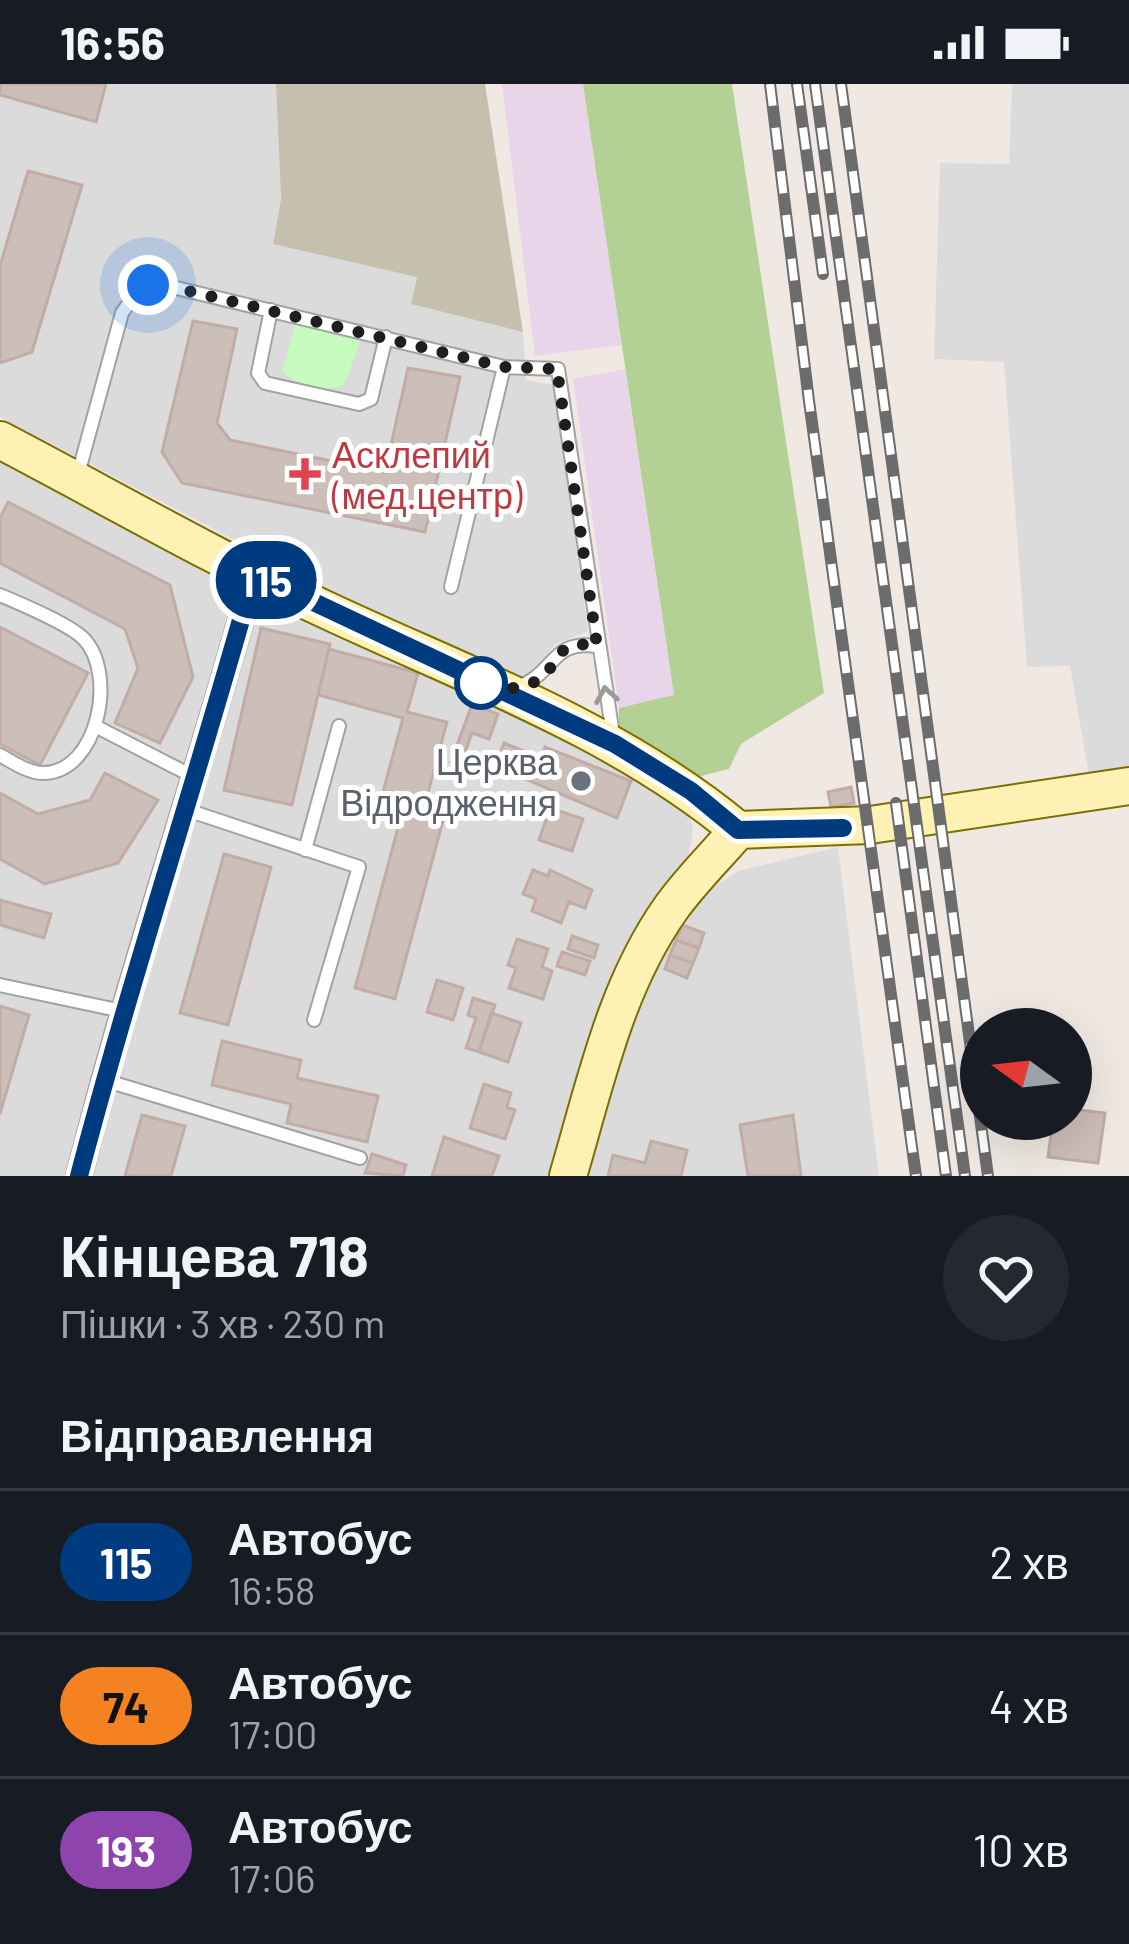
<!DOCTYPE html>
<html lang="uk">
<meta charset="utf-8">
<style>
body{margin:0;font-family:Barlow,sans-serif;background:#242831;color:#f1f3f6;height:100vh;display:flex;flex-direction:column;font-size:45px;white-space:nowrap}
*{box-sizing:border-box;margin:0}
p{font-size:39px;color:#9ea1a6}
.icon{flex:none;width:66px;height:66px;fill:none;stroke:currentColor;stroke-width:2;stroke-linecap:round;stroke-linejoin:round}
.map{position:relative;height:1092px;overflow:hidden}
.sheet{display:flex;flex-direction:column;background:#171b24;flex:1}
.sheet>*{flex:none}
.badge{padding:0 24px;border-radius:39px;font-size:42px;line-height:78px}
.needle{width:78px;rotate:285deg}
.tools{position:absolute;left:960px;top:924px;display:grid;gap:24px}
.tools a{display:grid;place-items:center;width:132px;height:132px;border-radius:50%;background:#171b24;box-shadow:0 12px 48px #0002;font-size:60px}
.you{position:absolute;width:60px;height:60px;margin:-30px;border:9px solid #fff;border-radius:50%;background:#1a73e8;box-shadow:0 0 0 18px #1a73e833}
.map>.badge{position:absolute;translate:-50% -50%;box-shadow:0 0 0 6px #fff}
h2{padding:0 60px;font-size:45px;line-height:108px}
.round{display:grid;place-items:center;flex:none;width:126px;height:126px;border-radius:63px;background:#242831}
.overview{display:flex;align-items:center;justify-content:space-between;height:204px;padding:0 60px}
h1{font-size:57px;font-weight:700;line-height:90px}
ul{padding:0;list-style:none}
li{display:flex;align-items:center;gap:36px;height:144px;padding:0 60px;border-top:3px solid #363941}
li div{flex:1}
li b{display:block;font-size:45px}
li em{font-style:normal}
li .badge{min-width:132px;font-weight:700;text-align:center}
.status{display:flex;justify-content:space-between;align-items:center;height:84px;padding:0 60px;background:#171b24;direction:ltr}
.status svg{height:33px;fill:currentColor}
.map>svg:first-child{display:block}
.residential{fill:#dcdbdb}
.industrial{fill:#e9d5e9}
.construction{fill:#c5c0ae}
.forest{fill:#b3d195}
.park{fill:#c5fcbd}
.building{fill:#ccbeb9;stroke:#c2aca5;stroke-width:3}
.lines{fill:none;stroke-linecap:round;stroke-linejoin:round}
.lane-casing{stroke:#a2a2a2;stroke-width:16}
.street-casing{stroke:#a2a2a2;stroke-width:28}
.secondary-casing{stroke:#7a6f00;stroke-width:40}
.lane{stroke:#fff;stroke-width:12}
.street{stroke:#fff;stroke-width:24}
.secondary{stroke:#fdf2b4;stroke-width:36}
.rail-casing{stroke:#6c6c6c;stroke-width:12}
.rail{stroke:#fff;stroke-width:8;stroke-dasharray:22;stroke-linecap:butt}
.oneway{stroke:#9a9a9a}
.line-casing{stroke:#fff;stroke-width:27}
.line{stroke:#003b80;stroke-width:18}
.walk{stroke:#1e1e1e;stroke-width:12;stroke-dasharray:0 21.6}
.health-dot{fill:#e0444e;stroke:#fff;stroke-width:4.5}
.stop-dot{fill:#fff;stroke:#003b80;stroke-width:6}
.worship-dot{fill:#6b7280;stroke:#fff;stroke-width:4.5}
.labels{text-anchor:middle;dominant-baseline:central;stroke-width:10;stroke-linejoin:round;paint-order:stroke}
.health-label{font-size:36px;fill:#be3a42;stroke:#fff;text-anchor:start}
.worship-label{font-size:36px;fill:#5b616d;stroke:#fff;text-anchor:end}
</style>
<div class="status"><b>16:56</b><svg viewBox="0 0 49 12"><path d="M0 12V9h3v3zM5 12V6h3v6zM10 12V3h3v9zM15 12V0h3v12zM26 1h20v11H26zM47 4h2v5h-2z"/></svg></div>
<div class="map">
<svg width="1129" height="1092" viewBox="0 0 1129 1092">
<rect width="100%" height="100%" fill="#f0e9e3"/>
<!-- residential -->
<path class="residential" d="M0 0H276L281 115 273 159 417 193 411 220 523 248 526 296 554 301 588 547 554 561 540 582 515 598 687 723 693 746 688 774 672 801 556 1092H0V376L237 496 248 463 0 333Z
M1012 0H1129V683L1089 691 1070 582 1027 583 1004 278 934 275 940 79 1009 80Z
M838 763 879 1092H580L623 942 693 816 738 787Z"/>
<!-- industrial -->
<path class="industrial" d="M502 0H583L622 261 535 272Z
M625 285 674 612 619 624 573 295Z"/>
<!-- construction -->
<path class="construction" d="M276 0H485L523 248 411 220 417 193 273 160 281 115Z"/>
<!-- forest -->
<path class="forest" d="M583 0H732L824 609 741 660 729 685 689 695 619 655V624L674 611Z"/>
<!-- park -->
<path class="park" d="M308 234 361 254 344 301C325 309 296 301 282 287L296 239Z"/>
<!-- building -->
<path class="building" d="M0 0H106L96 38 0 11Z
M28 87 82 101 32 268 0 279V182Z
M193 237 237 245 217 339 230 356 385 388 408 284 460 293 425 448 182 399 162 368Z
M8 418 170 501 193 593 160 659 115 639 138 584 125 545 0 479V434Z
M0 543 88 589 40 681 0 660Z
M261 544 330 560 292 721 224 706Z
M329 565 418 589 407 628 447 638 423 727 444 733 395 915 355 904 403 725 380 719 403 634 318 611Z
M472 620 498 630 489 655 472 649 465 668 477 672 471 686 451 678Z
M504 659 541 674 545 663 631 697 617 734 495 682Z
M105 689 158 716 118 779 45 800 0 775V709L38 730 90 716Z
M851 703 854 719 831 723 828 708Z
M550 724 583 735 572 767 539 756Z
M224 770 271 783 228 941 180 929Z
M533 786 548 792 550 786 592 806 585 824 569 818 561 839 532 827 536 815 523 810Z
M0 816 51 830 44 854 0 841Z
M682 841 704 849 699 864 676 856Z
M572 852 598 861 594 874 568 865Z
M517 855 548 865 542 883 552 887 543 915 509 904 516 884 508 881Z
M676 856 699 864 693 879 670 871Z
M562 868 590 877 585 891 557 882Z
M670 871 693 879 687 894 665 885Z
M437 896 463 904 453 936 427 928Z
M473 914 495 921 479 968 466 964 476 934 468 931Z
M0 922 29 931 0 1030Z
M491 929 521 939 508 978 479 968Z
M222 957 301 976 297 994 378 1012 367 1058 287 1039 291 1020 212 1001Z
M484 1000 511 1009 507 1023 515 1026 505 1055 470 1044Z
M1071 1025 1105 1029 1098 1079 1048 1073 1053 1035H1071Z
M142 1031 185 1042 171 1092H125Z
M793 1031 801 1092H748L740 1041Z
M444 1053 499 1072 492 1092H432Z
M651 1057 687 1066 681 1092H608L613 1071 645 1079Z
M372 1070 406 1081 403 1092 365 1089Z"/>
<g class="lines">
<defs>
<path id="lane" d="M271 226 258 289 265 299 359 320 371 315 386 253
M77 394 122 229C134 211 142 201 164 201L504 283 558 285 613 651
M451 503 504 283
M0 511C21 520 67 539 83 554 118 589 98 689 43 689 29 689 12 678 0 671
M514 604C556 592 549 555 597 562
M97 643 196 694
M187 726 359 783 314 936
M305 766 339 642
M0 901 122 927
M104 996 360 1074"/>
<path id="street" d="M79 1092C130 889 198 692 254 490"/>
<path id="secondary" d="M0 356C107 412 213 473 322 524 464 591 617 645 738 746L870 741 1129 702
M568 1092C595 1001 615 903 671 824 691 796 716 772 738 746"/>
</defs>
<!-- lane casing -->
<use href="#lane" class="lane-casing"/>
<!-- street casing -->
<use href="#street" class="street-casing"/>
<!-- secondary casing -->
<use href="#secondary" class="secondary-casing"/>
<!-- lane -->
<use href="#lane" class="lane"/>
<!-- street -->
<use href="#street" class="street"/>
<!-- secondary -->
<use href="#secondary" class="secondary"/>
<defs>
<path id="rail" d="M770 0 809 317 916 1092
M797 0 823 190
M815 0 965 1092
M841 0 988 1092
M896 719 946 1092"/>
</defs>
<!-- rail casing -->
<use href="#rail" class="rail-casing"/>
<!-- rail -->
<use href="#rail" class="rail"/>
</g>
<!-- one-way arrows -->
<defs><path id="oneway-chevron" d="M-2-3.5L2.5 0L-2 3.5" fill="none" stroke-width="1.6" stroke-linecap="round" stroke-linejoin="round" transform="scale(3)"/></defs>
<use class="oneway" href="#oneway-chevron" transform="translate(606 611) rotate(-100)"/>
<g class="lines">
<defs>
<path id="line" d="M79 1092C132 890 198 692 254 490L615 660 691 707 738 746 843 744"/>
</defs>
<!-- line casing -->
<use href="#line" class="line-casing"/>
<!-- line -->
<use href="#line" class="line"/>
<!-- walk -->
<path class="walk" d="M148 201H164L504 283 557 285 597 562C557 556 566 569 544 591 527 607 501 607 481 599"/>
</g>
<!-- markers -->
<path class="health-dot" d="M299 372h12v12h12v12h-12v12h-12v-12h-12v-12h12z"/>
<circle class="stop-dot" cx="481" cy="599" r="24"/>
<circle class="worship-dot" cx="581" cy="697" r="12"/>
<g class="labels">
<!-- health labels -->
<g class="health-label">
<text x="332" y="369">Асклепий<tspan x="332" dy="41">(мед.центр)</tspan></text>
</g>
<!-- worship labels -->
<g class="worship-label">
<text x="557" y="676">Церква<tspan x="557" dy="41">Відродження</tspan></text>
</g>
</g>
</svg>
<div class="tools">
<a><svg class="needle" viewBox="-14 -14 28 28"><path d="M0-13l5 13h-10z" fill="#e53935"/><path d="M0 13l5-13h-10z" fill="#9ea1a6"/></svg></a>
</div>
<div class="you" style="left:148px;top:201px"></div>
<b class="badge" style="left:266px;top:496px;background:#003b80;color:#fff">115</b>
</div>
<section class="sheet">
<div class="overview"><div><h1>Кінцева 718</h1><p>Пішки · 3 хв · 230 m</p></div><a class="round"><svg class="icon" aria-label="heart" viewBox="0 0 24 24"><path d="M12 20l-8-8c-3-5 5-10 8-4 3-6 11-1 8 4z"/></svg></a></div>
<h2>Відправлення</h2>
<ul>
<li><span class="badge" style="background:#003b80;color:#fff">115</span><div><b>Автобус</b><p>16:58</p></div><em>2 хв</em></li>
<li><span class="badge" style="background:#f58220;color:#111">74</span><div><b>Автобус</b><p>17:00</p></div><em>4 хв</em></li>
<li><span class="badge" style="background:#8e44ad;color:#fff">193</span><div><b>Автобус</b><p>17:06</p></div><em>10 хв</em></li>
</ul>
</section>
